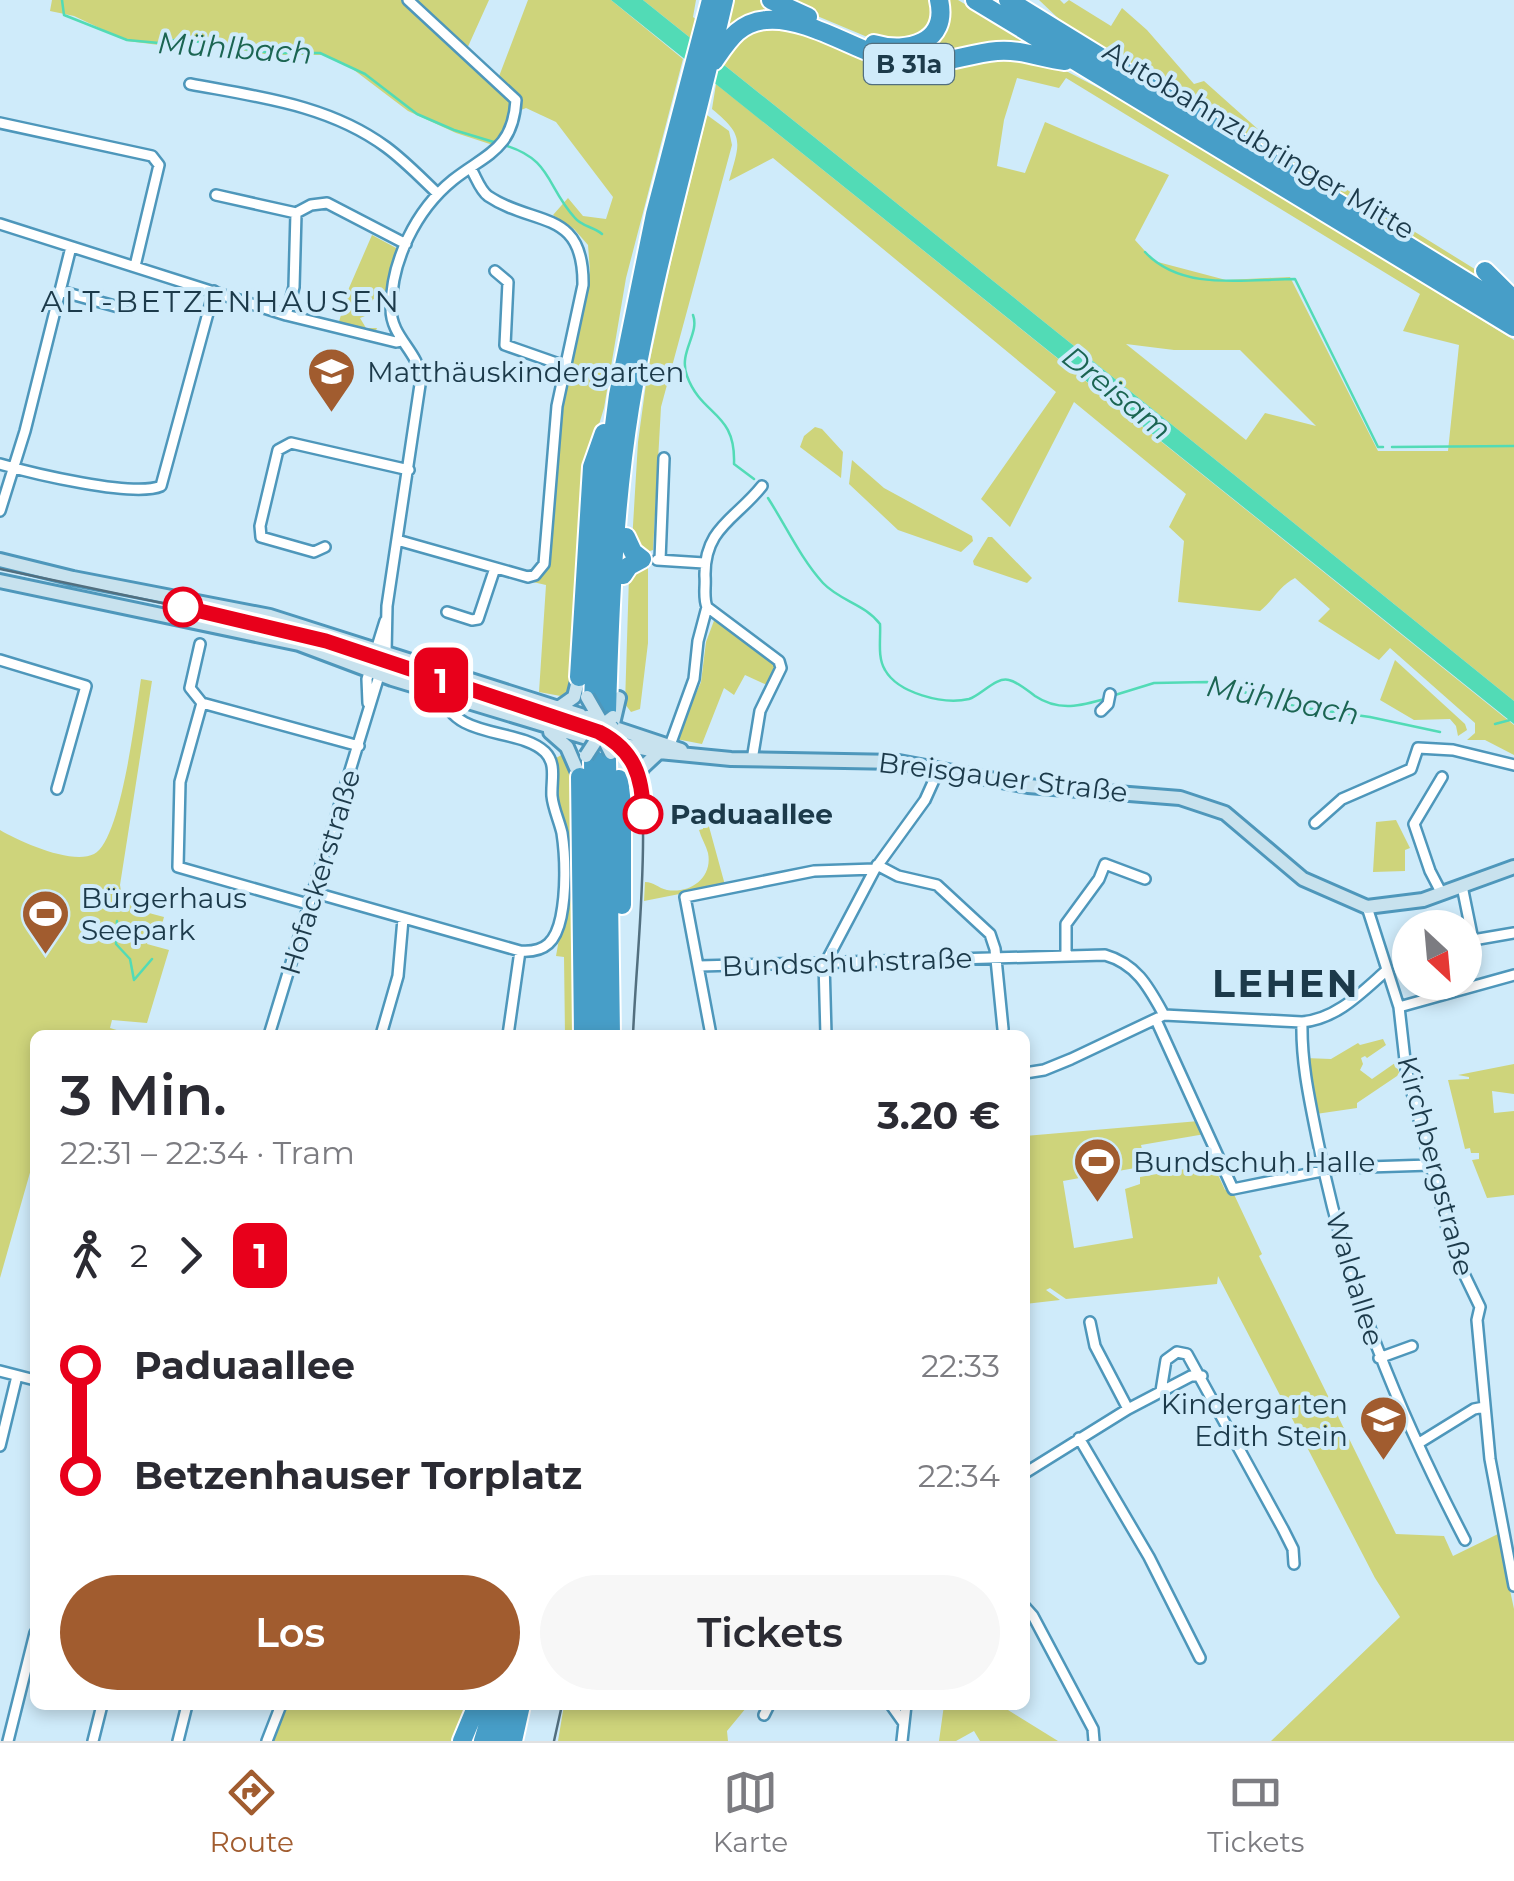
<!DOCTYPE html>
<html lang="de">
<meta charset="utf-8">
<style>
body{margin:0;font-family:Montserrat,sans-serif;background:#f7f7f7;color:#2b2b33;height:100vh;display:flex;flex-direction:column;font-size:38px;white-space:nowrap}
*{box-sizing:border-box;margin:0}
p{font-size:32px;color:#7c7c81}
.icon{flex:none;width:55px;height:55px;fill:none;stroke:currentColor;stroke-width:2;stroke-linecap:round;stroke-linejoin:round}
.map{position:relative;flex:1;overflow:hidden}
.side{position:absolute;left:30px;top:1030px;width:1000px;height:680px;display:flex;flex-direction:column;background:#fff;border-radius:15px;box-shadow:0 5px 15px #0003}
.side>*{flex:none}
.badge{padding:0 20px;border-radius:15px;font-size:35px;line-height:65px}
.needle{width:65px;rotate:154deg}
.buttons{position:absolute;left:1392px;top:910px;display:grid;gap:20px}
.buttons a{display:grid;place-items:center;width:90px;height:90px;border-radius:50%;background:#fff;box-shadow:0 5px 15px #0003;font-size:50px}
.map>.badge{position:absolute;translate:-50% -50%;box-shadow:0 0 0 5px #fff}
.legs{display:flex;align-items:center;gap:15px;height:110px;padding:0 30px;font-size:32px}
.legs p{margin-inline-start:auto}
.head{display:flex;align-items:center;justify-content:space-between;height:170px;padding:0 30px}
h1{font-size:55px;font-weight:600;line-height:75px}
.cta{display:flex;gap:20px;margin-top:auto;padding:20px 30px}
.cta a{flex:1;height:115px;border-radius:60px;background:#a15c2f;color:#fff;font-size:40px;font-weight:600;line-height:115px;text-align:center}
.cta a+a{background:#f7f7f7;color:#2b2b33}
ul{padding:0 30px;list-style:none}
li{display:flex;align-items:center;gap:35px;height:110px;font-size:38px}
li i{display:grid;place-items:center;width:15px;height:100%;margin:0 12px;background:currentColor}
li i::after{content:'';width:25px;height:25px;margin:-12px;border:8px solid;border-radius:50%;background:#fff}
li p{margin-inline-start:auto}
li:first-child i{background:linear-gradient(#0000 50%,currentColor 0)}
li:last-child i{background:linear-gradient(currentColor 50%,#0000 0)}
.menu{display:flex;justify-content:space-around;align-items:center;height:140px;border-top:2px solid #e1e1e2;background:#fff;font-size:28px;color:#7c7c81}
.menu a{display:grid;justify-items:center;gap:5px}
.menu .active{color:#a15c2f}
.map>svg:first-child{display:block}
.green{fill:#ced47b;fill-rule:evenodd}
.water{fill:#52dbb6}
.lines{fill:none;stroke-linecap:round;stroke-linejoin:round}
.stream{stroke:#52dbb6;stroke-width:2.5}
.street-casing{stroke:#4e97bb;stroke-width:14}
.secondary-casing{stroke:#4e97bb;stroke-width:18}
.highway-casing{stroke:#fff;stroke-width:22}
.street{stroke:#fff;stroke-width:9}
.secondary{stroke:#c8e2ee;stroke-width:12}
.highway{stroke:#479ec8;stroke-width:18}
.tram{stroke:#526f7f;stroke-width:2.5}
.secondary-bridge-casing{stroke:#4e97bb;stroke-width:18;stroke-linecap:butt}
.secondary-bridge{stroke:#c8e2ee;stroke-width:12}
.line-1-casing{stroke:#fff;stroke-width:22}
.line-1{stroke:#e8001b;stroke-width:15}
.stop-1-dot{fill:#fff;stroke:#e8001b;stroke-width:5}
.labels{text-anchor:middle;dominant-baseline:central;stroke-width:8;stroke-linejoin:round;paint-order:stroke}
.shield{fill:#cfebfa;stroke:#526f7f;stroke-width:2.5}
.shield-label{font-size:25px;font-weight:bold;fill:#1c3a4a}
.street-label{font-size:28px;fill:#1c3a4a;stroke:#cfebfa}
.poi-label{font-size:28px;fill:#1c3a4a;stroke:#cfebfa;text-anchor:start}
.stop-label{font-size:28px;font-weight:bold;fill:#1c3a4a;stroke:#cfebfa;text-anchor:start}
.water-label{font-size:30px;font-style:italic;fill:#1b6552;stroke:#cfebfa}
.neighbourhood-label{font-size:30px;letter-spacing:2.5px;fill:#1c3a4a;stroke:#cfebfa}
.district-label{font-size:38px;font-weight:bold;letter-spacing:2.5px;fill:#1c3a4a;stroke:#cfebfa}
</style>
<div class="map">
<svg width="1514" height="1741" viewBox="0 0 1514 1741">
<rect width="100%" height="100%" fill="#cfebfa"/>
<!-- green -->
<path class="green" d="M52 0H489L466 51 498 79 528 0H611L683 59 626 278 604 408 586 467 570 693 566 697 539 692 546 585 511 577 539 576 546 571 551 557 562 393 590 271 588 245 574 229 553 215 568 198 583 216 606 219 613 197 556 122 526 108 511 114 499 147 456 133 408 111 346 64 323 55H270L181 40 159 45 127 41 74 16 50 11Z
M643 0H696L693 17 730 47 739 36 776 24 899 66 989 57 1049 62 1127 103 1514 340V701C1224 466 934 233 643 0ZM1017 78 1059 88 1066 78 1420 294 1403 331 1459 345 1448 451H1378L1290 277 1226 280 1154 261 1135 240 1169 175 1045 122 1025 173 997 166 1004 120ZM1126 344 1174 350H1240L1316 426 1265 413 1246 440Z
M729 0H763L791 14 890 53 915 50 929 42 942 22 944 0H958L1044 51C1028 52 1009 47 991 49 963 52 935 64 907 60 855 51 778 0 732 31L723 24Z
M779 0H935L927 34 884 44Z
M1039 0H1060L1064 4 1069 0 1111 26 1122 8 1147 30 1194 84 1204 81 1278 147 1486 276 1514 300 1094 42 1059 19Z
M716 84 1514 725V755L1485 740H1467L1475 733V723L1390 648 1379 660 1318 621 1330 609 1295 578C1278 587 1274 600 1260 611L1178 602 1184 541 1169 527 1186 494 1074 402 1010 527 981 499 1056 392 773 158 729 181C740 142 745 136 712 109Z
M707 115 729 131 732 145 661 407 653 550 644 553 632 542 638 442 648 369 672 257Z
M372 235 398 249 389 301 384 305 373 299 365 316 360 318 366 328H377L375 333 338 325 349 288Z
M815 427 822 429 843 452 841 478 800 447 804 436Z
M852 460 884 488 972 536 973 541 961 552 898 530 849 484Z
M988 537H992L1032 578 1027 583 974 565 973 561Z
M643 564 648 566V643L640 709 631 712 625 704 629 576Z
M181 604 243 612 361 648 357 662 178 615Z
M715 618 756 651 773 657 775 673 767 685 745 675 734 695 724 688 702 744 676 739 701 682 706 642Z
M1395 660 1465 724 1467 730 1458 736 1456 726 1450 719 1414 720 1380 700Z
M400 663 564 716 561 727 395 677Z
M141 679 152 681 120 885C123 910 144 911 164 917L162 924 151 929 147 944 169 950 147 1023 112 1020 110 1028 133 1035H35V1155L0 1278V830C20 842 72 865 94 854 121 841 136 712 141 679Z
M565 753 572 766 580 1035H565L564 957 556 956 566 900 564 824 556 799V758Z
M705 812 725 885 644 901 645 882C654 882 658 888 667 890 690 894 713 878 708 853 706 845 701 838 699 830L703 829 701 813Z
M1396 820 1410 848 1405 850V871L1373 872 1376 822Z
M1383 1039 1386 1045 1367 1058 1365 1056 1361 1058 1363 1064 1360 1070 1372 1079 1395 1063 1400 1074 1357 1103V1108L1316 1114 1305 1058 1331 1059 1358 1043 1360 1045Z
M1514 1064V1094L1492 1091 1494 1113 1514 1111V1195L1487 1198 1472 1160 1479 1159V1153H1471L1470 1148 1465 1149 1448 1080 1469 1079V1077L1458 1075Z
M1199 1121 1205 1134 1141 1145 1146 1166 1063 1181 1074 1248 1133 1238 1125 1189 1140 1184V1177L1213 1164 1225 1190 1231 1188 1262 1254 1259 1256 1396 1534 1444 1536 1453 1556 1498 1534 1514 1609V1741H1271L1400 1617 1375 1578 1218 1276 1217 1284 1066 1299 1050 1288 1046 1290 1060 1300 1025 1304V1136Z
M285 1705H474L458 1741H270Z
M564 1705H745L746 1708 727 1731 728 1741H558Z
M944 1705H1000L1058 1741H980L974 1731 956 1741H939Z"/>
<!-- water -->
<path class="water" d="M611 0H643C934 233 1224 466 1514 701V724Z"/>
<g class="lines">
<!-- stream -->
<path class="stream" d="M62 0 64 15 127 40 159 43 180 39 271 53H320L365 74 417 114 454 130 497 143
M504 145C552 159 546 186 575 218 581 226 594 227 602 234
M1145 252C1182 292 1245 279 1295 279L1378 447H1383
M693 315C700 334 678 352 687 376 702 417 736 411 734 464L754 479
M1392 447 1514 446
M768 498C786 526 801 559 823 583 840 601 865 604 880 624 881 638 877 657 885 670 898 693 943 705 969 699 981 695 997 676 1009 680 1018 682 1028 691 1035 696 1059 712 1081 706 1108 698
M1115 695 1154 683 1207 682 1298 707 1370 717 1440 732
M1495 724 1514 719
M117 921 116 944 130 959 134 980 152 959"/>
<defs>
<path id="street" d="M190 84C259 97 329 105 386 147 405 161 421 178 438 194
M0 123 152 156 159 165 135 266
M216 195 296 213 311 205 327 203 406 244
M0 224 286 315 396 342 401 341
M495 271 508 282 505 345 565 366
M60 291 122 308
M286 315 294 287 296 213
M0 464C31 473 134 498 161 486L214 291
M0 511 25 431 71 247
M397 540 528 577 535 575 544 564 557 406 583 285C584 208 534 227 488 196 480 190 476 177 471 169
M325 547 314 552 261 537 260 526 278 450 291 443 409 470
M657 560 704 563
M660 560 664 458
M447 612 472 620 478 619 495 568
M200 644 190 688 202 703 359 746
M0 660 86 686 57 789
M202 703 180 782 178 867 308 904
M368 703 367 679 385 621
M1101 711 1108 704 1110 694
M669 748 694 679 698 641 707 607
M752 760 760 711 781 668 779 661 707 607C703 597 706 587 705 576 704 528 736 519 762 486
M1442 777 1414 824 1430 871 1442 894
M1315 823 1342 799 1411 769 1418 748 1453 750 1514 765
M877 865 898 876 937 885 990 934 995 949 1003 1029
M1462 886 1473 940 1514 933
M312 892 520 951C546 953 556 941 561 917 566 892 566 859 562 833 559 820 553 808 552 796 551 781 557 764 545 752 519 727 453 740 443 695
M1367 907 1399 1007 1406 1069 1453 1251 1480 1307 1477 1320 1490 1459 1514 1586
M1066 955V924L1099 879 1105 864 1145 879
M824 962 826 1035
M829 962V956L875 869 925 800 939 769
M699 966 1105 955C1137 964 1149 988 1164 1015
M1399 1007 1514 975
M1156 1020 1233 1189 1337 1168 1430 1165
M1302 1022C1301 1063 1310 1102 1318 1142 1346 1286 1398 1411 1465 1540
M269 1035 386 653 387 606 421 378C418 351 391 337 391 309 391 261 416 210 453 180 486 154 513 150 516 100L408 0
M381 1035 398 976 403 919
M508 1035 520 951
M711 1035 685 897 814 871 875 869
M1025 1073 1044 1070 1071 1059 1164 1015 1302 1022C1337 1019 1362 992 1387 970
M1090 1322 1095 1346 1128 1409
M1379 1358 1412 1346
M0 1371 35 1380
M1161 1391 1166 1360 1177 1352 1187 1354 1283 1529 1293 1549 1294 1564
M1079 1438 1149 1557 1200 1658
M1419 1443 1474 1409 1484 1407
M0 1446 17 1376
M1025 1473 1128 1409 1191 1376H1202
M1025 1607 1033 1616 1093 1729 1094 1741
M891 1705 903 1722
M764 1715 769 1705
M8 1741 35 1633
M93 1741 102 1705
M178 1741 187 1705
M267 1741 281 1705
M902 1741 906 1705"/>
<path id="secondary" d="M0 560 73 578 270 616 587 717
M0 581 299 644 392 679 587 738
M557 709 574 697 579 677
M612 727 681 750
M612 728 619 698
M550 732 567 747 580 777
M612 742 659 752 731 759 899 762 1028 786 1180 798 1225 813 1303 879 1367 907 1423 900 1514 867
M633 782 643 767 659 752"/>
<path id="highway" d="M771 0 808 17
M975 0 1514 327
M1008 0 1514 311
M874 44C907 54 949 43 939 0
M714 61C728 41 739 22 766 20 807 16 857 52 898 62 931 70 963 54 997 51 1021 49 1041 58 1065 61
M1485 271 1514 300
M623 575 629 566 642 559 633 552 626 537
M579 677 592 467 604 433
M593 700 601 525 618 395 655 214 711 0
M607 711C610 609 614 508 630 408 653 270 693 136 724 0
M593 758 595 1035
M607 759 611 1035
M580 777 583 1035
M619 779 622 804V905
M462 1741 477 1705
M483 1741 494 1705
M497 1741 509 1705
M513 1741 521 1705"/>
</defs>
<!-- street casing -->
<use href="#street" class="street-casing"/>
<!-- secondary casing -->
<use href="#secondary" class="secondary-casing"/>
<!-- highway casing -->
<use href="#highway" class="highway-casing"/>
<!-- street -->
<use href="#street" class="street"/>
<!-- secondary -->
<use href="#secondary" class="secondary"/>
<!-- highway -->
<use href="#highway" class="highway"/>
<!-- tram -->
<path class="tram" d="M0 569 286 629 577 722C604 733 629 746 640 775 646 791 643 811 643 828 644 897 636 966 633 1035
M554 1741 562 1705"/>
<defs>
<path id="secondary-bridge" d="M587 697 602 723
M612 727 604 724 613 717
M586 730 596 728 587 717
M605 741 611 753
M586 756 597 739"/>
</defs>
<!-- secondary-bridge casing -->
<use href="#secondary-bridge" class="secondary-bridge-casing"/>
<!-- secondary-bridge -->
<use href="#secondary-bridge" class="secondary-bridge"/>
</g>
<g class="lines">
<defs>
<path id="line-1" d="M183 607 326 641 599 732C634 750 643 777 643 814"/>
</defs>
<!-- line-1 casing -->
<use href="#line-1" class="line-1-casing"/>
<!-- line-1 -->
<use href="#line-1" class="line-1"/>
</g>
<!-- icons -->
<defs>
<symbol id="school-pin" viewBox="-11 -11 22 30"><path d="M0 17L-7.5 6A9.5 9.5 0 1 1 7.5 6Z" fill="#a15c2f" stroke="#cfebfa"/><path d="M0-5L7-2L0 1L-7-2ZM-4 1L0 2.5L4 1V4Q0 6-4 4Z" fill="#fff"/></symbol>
<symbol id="stadium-pin" viewBox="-11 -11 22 30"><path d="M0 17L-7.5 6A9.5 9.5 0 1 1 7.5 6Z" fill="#a15c2f" stroke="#cfebfa"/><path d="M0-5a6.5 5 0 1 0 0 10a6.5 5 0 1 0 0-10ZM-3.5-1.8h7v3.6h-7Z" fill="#fff"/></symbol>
</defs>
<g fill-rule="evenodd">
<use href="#school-pin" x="304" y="344" width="55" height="75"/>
<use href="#stadium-pin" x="18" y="886" width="55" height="75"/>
<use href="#stadium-pin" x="1070" y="1134" width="55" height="75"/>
<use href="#school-pin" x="1356" y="1392" width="55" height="75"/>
</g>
<!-- markers -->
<g class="stop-1-dot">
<circle cx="183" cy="607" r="18"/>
<circle cx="643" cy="814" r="18"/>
</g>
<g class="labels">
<!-- shield labels -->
<rect class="shield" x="864" y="44" width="90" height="40" rx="8"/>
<g class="shield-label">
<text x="909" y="64">B 31a</text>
</g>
<!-- street labels -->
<g class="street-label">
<text transform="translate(1259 140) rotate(31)">Autobahnzubringer Mitte</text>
<text transform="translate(1003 777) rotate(7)">Breisgauer Straße</text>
<text transform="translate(320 872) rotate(-73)">Hofackerstraße</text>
<text transform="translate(847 962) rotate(-2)">Bundschuhstraße</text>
<text transform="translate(1436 1166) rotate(75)">Kirchbergstraße</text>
<text transform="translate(1355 1279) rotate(73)">Waldallee</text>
</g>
<!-- poi labels -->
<g class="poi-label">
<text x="367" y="372">Matthäuskindergarten</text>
<text x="81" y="898">Bürgerhaus<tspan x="81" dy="32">Seepark</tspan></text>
<text x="1133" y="1162">Bundschuh Halle</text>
<text x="1348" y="1404" text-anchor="end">Kindergarten<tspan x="1348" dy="32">Edith Stein</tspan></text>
</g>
<!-- stop labels -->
<g class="stop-label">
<text x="670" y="814">Paduaallee</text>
</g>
<!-- water labels -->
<g class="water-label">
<text transform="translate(235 48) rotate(4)">Mühlbach</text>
<text transform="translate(1117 393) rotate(39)">Dreisam</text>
<text transform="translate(1283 700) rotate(11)">Mühlbach</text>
</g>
<!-- neighbourhood labels -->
<g class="neighbourhood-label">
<text x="221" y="301">ALT-BETZENHAUSEN</text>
</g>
<!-- district labels -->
<g class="district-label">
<text x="1286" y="983">LEHEN</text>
</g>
</g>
</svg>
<div class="buttons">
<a><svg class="needle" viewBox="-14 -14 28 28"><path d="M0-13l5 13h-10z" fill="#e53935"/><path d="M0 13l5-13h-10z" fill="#7c7c81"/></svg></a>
</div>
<b class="badge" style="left:441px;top:680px;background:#e8001b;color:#fff">1</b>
<section class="side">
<div class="head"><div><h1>3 Min.</h1><p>22:31 – 22:34 · Tram</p></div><b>3.20 €</b></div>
<div class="legs"><svg class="icon" aria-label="walk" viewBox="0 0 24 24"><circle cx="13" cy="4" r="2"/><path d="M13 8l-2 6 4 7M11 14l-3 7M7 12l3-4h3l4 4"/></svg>2<svg class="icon" aria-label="forward" viewBox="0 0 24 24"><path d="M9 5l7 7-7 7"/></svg><b class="badge" style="background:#e8001b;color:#fff">1</b></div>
<ul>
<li><i style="color:#e8001b"></i><b>Paduaallee</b><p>22:33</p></li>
<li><i style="color:#e8001b"></i><b>Betzenhauser Torplatz</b><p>22:34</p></li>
</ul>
<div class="cta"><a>Los</a><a>Tickets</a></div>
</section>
</div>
<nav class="menu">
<a class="active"><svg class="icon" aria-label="directions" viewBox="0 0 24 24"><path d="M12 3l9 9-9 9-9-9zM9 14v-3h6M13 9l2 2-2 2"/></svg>Route</a>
<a><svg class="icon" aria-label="map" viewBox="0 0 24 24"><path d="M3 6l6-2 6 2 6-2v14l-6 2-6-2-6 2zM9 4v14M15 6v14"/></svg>Karte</a>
<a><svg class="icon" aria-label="tickets" viewBox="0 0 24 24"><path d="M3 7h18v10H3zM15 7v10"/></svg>Tickets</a>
</nav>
